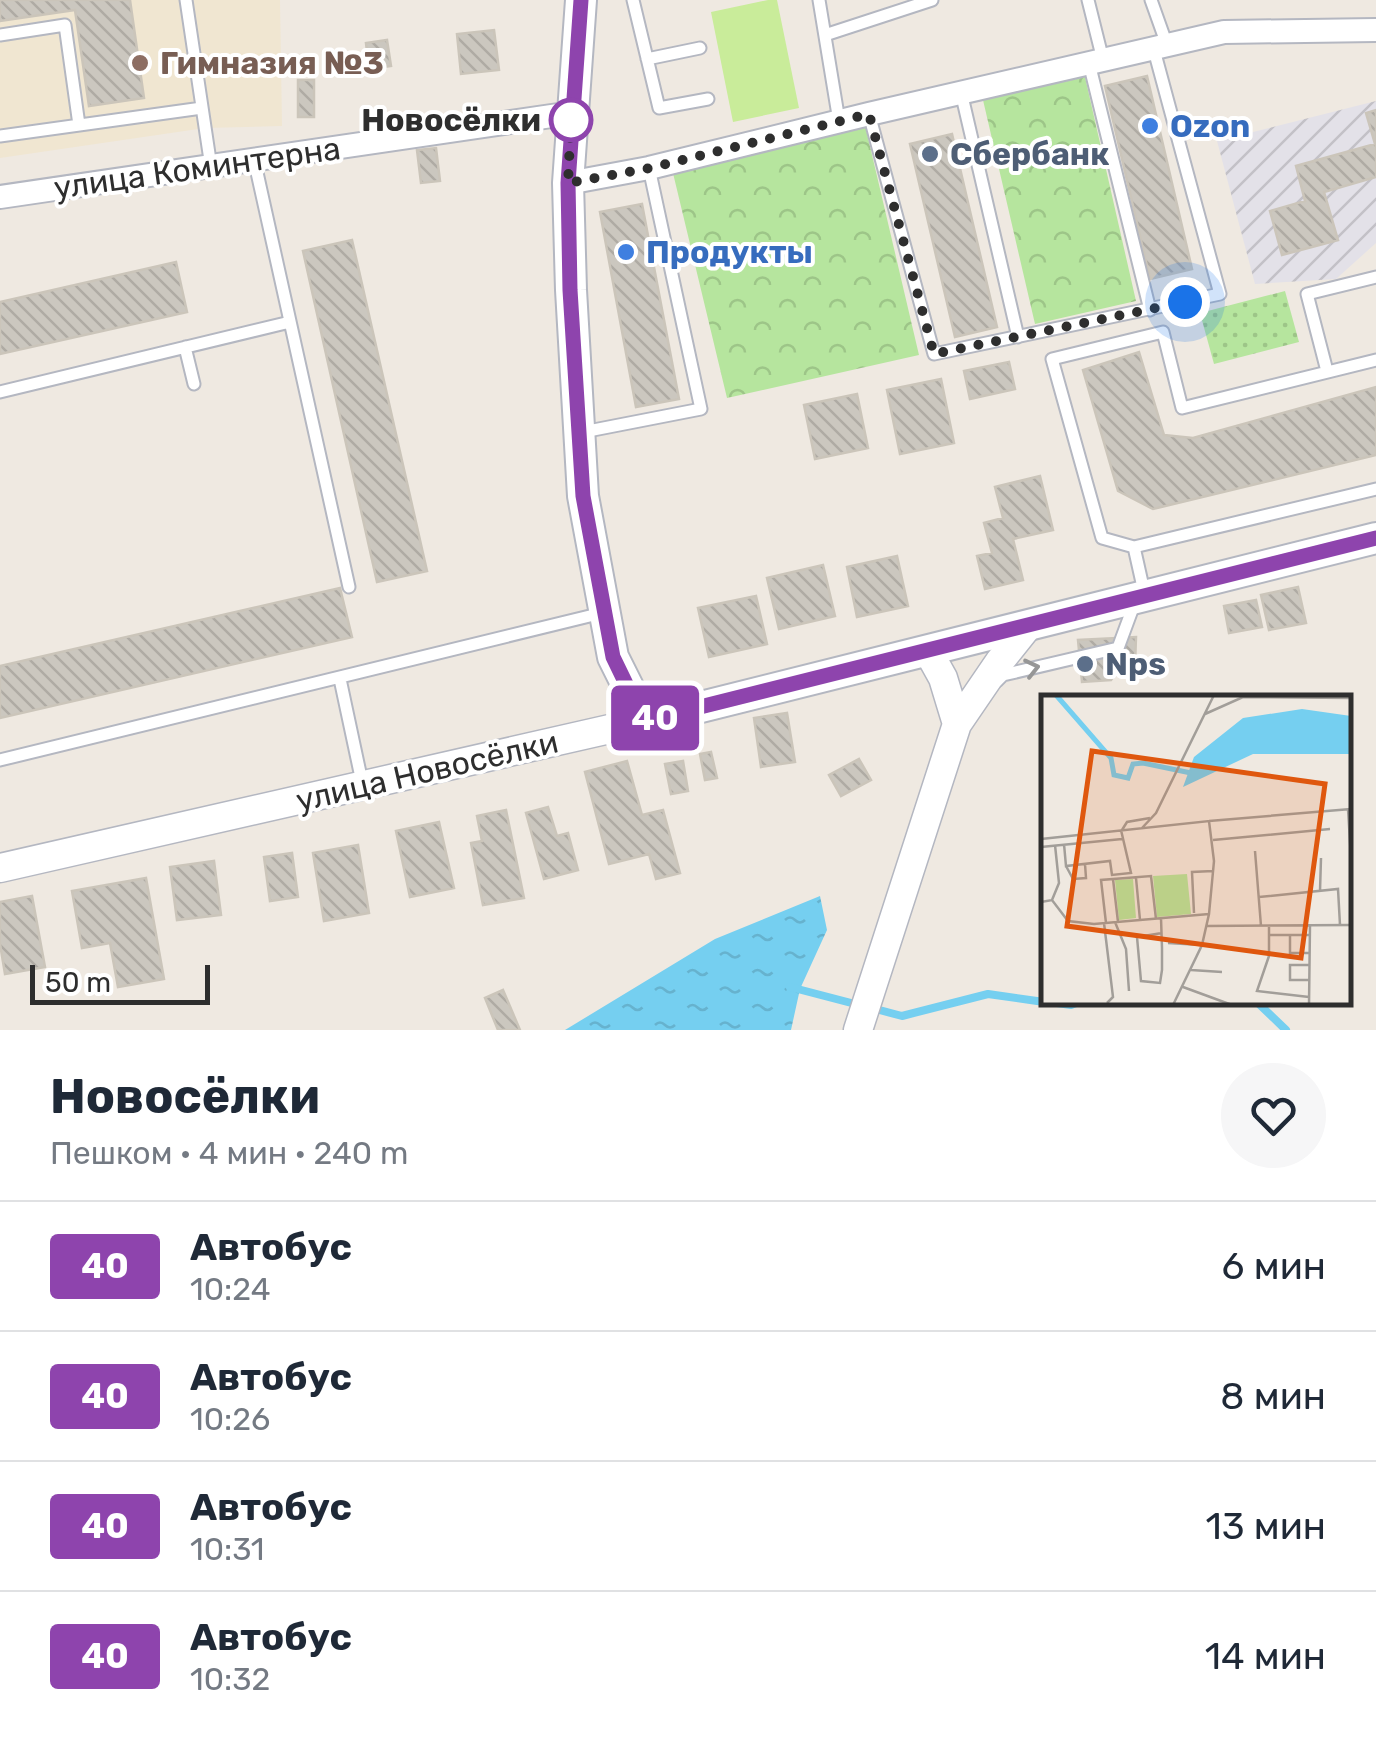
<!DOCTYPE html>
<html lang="ru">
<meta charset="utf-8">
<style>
body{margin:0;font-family:Rubik,sans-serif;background:#f6f6f7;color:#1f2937;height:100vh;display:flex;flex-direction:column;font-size:38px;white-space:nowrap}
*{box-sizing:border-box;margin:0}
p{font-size:32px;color:#747a83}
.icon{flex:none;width:55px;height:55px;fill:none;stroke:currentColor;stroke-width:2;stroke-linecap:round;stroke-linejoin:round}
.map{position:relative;height:1030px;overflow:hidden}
.drawer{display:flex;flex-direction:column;background:#fff;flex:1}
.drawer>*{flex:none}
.badge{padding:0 20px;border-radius:8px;font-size:35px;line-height:65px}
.scale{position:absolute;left:30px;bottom:25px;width:180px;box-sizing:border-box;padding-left:10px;border:5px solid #2e2e2e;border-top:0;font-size:28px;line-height:35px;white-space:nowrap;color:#2e2e2e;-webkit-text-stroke:8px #fff;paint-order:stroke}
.you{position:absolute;width:50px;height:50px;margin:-25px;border:8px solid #fff;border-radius:50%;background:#1a73e8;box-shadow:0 0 0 15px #1a73e833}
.map>.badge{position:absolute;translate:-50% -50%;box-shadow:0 0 0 5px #fff}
.round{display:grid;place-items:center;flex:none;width:105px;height:105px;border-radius:52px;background:#f6f6f7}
.head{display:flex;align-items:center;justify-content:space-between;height:170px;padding:0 50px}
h1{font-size:48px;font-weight:700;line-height:75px}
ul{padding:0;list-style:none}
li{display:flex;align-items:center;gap:30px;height:130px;padding:0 50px;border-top:2px solid #e0e1e3}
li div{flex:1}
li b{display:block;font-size:38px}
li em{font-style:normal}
li .badge{min-width:110px;font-weight:700;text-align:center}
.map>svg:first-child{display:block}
.industrial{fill:url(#industrial-furrows)}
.education{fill:#f0e6d1}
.forest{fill:url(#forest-crowns)}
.park{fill:url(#park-dots)}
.pitch{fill:#c9ec9a}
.water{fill:url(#water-ripples)}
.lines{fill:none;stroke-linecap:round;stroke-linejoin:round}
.stream{stroke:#75cff0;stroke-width:8}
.building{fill:url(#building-back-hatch);stroke:#cbc5ba;stroke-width:2.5}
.service-casing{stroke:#b4b7c1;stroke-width:15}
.minor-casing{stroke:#b4b7c1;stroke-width:26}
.tertiary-casing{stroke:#b4b7c1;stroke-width:31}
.secondary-casing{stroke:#b4b7c1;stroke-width:34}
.service{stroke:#fff;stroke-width:11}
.minor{stroke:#fff;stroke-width:22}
.tertiary{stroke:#fff;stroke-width:28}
.secondary{stroke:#fff;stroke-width:30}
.oneway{stroke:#969696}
.line-casing{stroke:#fff;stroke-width:22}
.line{stroke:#8e44ad;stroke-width:15}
.walk{stroke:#2e2e2e;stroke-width:10;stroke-dasharray:0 18}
.education-dot{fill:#8d6e63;stroke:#fff;stroke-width:4}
.stop-dot{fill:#fff;stroke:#8e44ad;stroke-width:5}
.shop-dot{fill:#3f7fe0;stroke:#fff;stroke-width:4}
.service-dot{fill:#5c6f8a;stroke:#fff;stroke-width:4}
.labels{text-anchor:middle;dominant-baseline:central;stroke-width:8;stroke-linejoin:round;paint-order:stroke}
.education-label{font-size:32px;font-weight:bold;fill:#785e54;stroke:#fff;text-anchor:start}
.stop-label{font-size:32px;font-weight:bold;fill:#2e2e2e;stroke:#fff;text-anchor:end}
.shop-label{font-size:32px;font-weight:bold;fill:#366cbe;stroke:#fff;text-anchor:start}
.service-label{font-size:32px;font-weight:bold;fill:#4e5e75;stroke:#fff;text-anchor:start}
.street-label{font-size:32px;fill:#2e2e2e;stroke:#fff}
.inset-river{fill:none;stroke:#75cff0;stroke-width:5}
.inset-road{fill:none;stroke:#a29e99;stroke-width:2.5}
.view{fill:#df570e;fill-opacity:0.15;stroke:#df570e;stroke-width:5}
.inset-edge{fill:none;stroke:#2e2e2e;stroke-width:5}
</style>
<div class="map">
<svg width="1376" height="1030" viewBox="0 0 1376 1030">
<defs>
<pattern id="industrial-furrows" width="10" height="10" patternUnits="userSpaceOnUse" patternTransform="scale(2.5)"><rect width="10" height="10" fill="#e3e1e8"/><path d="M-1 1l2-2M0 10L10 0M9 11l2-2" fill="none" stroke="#c3c1c7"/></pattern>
<pattern id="forest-crowns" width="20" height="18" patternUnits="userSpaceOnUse" patternTransform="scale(2.5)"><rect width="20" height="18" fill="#b6e59e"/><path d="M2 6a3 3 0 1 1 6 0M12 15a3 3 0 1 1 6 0" fill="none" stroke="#9dc588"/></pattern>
<pattern id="park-dots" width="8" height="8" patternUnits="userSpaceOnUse" patternTransform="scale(2.5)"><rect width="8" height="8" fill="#b6e59e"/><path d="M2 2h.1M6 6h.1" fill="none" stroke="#9dc588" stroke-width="1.8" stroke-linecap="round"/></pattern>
<pattern id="water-ripples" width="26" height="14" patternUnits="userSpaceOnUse" patternTransform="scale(2.5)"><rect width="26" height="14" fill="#75cff0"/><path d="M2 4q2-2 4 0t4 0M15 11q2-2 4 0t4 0" fill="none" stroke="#66b2ce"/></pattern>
<pattern id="building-back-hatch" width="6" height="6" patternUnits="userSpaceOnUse" patternTransform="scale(2.5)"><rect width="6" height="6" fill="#cbc7bf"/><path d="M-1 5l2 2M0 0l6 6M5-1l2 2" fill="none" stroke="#afaba4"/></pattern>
</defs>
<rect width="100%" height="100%" fill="#efe9e1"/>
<!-- industrial -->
<path class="industrial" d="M1376 101V243L1336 279 1255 284 1217 141Z"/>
<!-- education -->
<path class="education" d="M0 0H280L282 126 205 128 0 158Z"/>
<!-- forest -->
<path class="forest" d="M1085 77 1136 301 1035 324 983 100Z
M865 125 919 355 727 398 672 169Z"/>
<!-- park -->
<path class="park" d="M1285 291 1299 342 1214 364 1200 313Z"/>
<!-- pitch -->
<path class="pitch" d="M768 0H777L799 108 733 122 711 12Z"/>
<!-- water -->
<path class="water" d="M820 896 827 930 800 989 791 1030H565L715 939Z"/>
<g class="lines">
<!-- stream -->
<path class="stream" d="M790 987 859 1005
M1050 1002 1071 1005 1079 1002
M1257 1002 1286 1030
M872 1008 902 1016 988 994 1044 1002"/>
</g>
<!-- building -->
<path class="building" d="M0 0H130L144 98 89 106 75 10 0 21Z
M494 30 499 70 461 74 457 34Z
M387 40 391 66 369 69 366 43Z
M1147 76 1192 269 1150 279 1105 86Z
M298 80H314V117H298Z
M1376 110V177L1324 192 1338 240 1282 255 1270 211 1305 201 1296 166 1375 144 1366 113Z
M952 134 997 327 955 337 910 144Z
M436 148 440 181 421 183 417 150Z
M642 204 679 399 636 407 600 212Z
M352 240 427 571 377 582 303 251Z
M176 262 187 312 0 354V302Z
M1139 352 1164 435 1193 438 1376 387V455L1153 509 1118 491 1083 370Z
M1009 362 1015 389 970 399 964 371Z
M941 379 954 443 900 454 887 390Z
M857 394 868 448 815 459 804 405Z
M1040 476 1053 530 1013 539 1023 580 985 589 977 556 992 553 984 523 1003 518 995 487Z
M897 556 908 606 857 617 847 567Z
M823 565 835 616 779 629 767 578Z
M1298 587 1306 623 1269 630 1261 595Z
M340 588 352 637 0 718V666Z
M756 596 767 644 709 657 698 608Z
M1256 600 1262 627 1229 633 1224 606Z
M1136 637 1135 665 1118 670 1111 680 1082 682 1078 640Z
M787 713 795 762 761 767 754 718Z
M711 752 717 778 705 780 700 754Z
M859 759 871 780 841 796 829 775Z
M627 761 642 815 663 810 680 873 656 879 649 854 609 864 585 772Z
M683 761 688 791 671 794 665 764Z
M548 807 557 836 568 833 578 870 544 879 526 813Z
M506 810 524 898 483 905 471 843 482 841 477 816Z
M439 822 454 888 410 897 396 831Z
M358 845 369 913 324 921 313 853Z
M292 853 298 897 270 901 264 857Z
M214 861 221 915 177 920 170 867Z
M146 878 164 979 118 987 110 943 82 948 72 891Z
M32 896 45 967 5 974 0 944V902Z
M503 990 520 1030H498L485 998Z"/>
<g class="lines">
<defs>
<path id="service" d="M186 0 211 167
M633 0 659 108 708 99
M819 0 839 121
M1088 0 1103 60
M1151 0 1167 45
M0 35 65 25 79 125
M825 35 932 0
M647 59 700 48
M1089 63 1150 310
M961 92 1018 337
M869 114 934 354 1220 294 1154 50
M0 136 202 108
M254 159 349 587
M185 347 194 384
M1376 360 1182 408 1163 332 1052 359 1102 538 1134 547 1376 489
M1327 371 1307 294 1376 277
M0 392 290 322
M583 432 701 409 649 168
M1134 547 1145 596
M340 679 362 782
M997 681 1003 675 1118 648 1135 602
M0 760 602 613"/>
<path id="minor" d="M568 183 649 168 869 114 1224 32 1376 30
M0 197 572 113"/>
<path id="tertiary" d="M928 651 943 678 957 724
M0 868 645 721
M858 1030 957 724 1000 661 1028 626"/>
<path id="secondary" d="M581 0 568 183 571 290 583 496 613 657 645 721 1376 538"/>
</defs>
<!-- service casing -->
<use href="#service" class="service-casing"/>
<!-- minor casing -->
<use href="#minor" class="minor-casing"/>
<!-- tertiary casing -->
<use href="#tertiary" class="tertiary-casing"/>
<!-- secondary casing -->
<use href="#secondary" class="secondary-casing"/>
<!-- service -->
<use href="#service" class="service"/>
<!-- minor -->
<use href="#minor" class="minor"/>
<!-- tertiary -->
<use href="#tertiary" class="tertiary"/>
<!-- secondary -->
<use href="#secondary" class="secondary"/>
</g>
<!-- one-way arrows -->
<defs><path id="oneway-chevron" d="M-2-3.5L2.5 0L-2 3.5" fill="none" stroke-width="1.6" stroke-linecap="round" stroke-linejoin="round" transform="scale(2.5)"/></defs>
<use class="oneway" href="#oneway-chevron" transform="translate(1032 668) rotate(-13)"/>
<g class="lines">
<defs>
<path id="line" d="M581 0 568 183 570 290 583 496 613 657 644 721 1376 538"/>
</defs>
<!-- line casing -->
<use href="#line" class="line-casing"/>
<!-- line -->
<use href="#line" class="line"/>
<!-- walk -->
<path class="walk" d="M571 120 568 183 650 168 869 114 934 354 1185 302"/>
</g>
<!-- markers -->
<circle class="education-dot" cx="140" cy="63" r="10"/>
<circle class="stop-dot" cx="571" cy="120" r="20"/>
<g class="shop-dot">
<circle cx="1150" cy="126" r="10"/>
<circle cx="626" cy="252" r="10"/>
</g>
<g class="service-dot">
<circle cx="930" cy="154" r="10"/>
<circle cx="1085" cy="664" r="10"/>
</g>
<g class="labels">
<!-- education labels -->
<g class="education-label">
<text x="160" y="63">Гимназия №3</text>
</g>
<!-- stop labels -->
<g class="stop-label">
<text x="541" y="120">Новосёлки</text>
</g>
<!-- shop labels -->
<g class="shop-label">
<text x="1170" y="126">Ozon</text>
<text x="646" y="252">Продукты</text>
</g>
<!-- service labels -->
<g class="service-label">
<text x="950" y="154">Сбербанк</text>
<text x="1105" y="664">Nps</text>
</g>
<!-- street labels -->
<g class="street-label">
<text transform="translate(197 168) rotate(-8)">улица Коминтерна</text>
<text transform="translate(427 771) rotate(-13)">улица Новосёлки</text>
</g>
</g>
<!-- overview -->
<g transform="translate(1041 695)">
<rect width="310" height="310" fill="#efe9e1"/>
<path d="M146 179 150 219 116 222 112 181ZM92 184 95 223 78 225 74 185Z" fill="#b6e59e"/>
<path d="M261 14 310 21V59H212L142 92 153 62 202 23Z" fill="#75cff0"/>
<path class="inset-river" d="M15 0 70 63 73 80 87 83 92 69 102 68 150 78"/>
<path class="inset-road" d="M164 19 202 2 310 3M307 114 310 163M168 126 310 114M101 133 115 118 173 0M81 135 86 127 109 123M0 144 168 126 173 166 168 219 161 250 132 310M172 145 289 134M23 149 25 171 69 166 71 180 90 178 80 135M0 152 81 144M214 156 220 231M25 171 32 184 45 183 44 169M95 183 99 225M72 184 77 227M279 196 280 163M218 202 297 194 299 230M11 205 18 188 14 150M0 207 11 205 27 226 53 229 168 219M153 218 151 177 172 176M120 223 121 253V275L119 288 100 286 96 242 121 238M74 227 85 254 88 296M63 228 72 302 66 308M65 228 60 185 110 181 115 224M228 230V261L216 296 268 302M165 231 310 230M228 240H269M249 240V258H269M127 248 161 250M150 275 181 277M268 285H249V270H269M142 292 191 310M268 310 269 230"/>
<path class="view" d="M51 56 284 89 260 263 26 231Z"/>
<rect width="310" height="310" class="inset-edge"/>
</g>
</svg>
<div class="scale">50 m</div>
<div class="you" style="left:1185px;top:302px"></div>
<b class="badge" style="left:655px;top:718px;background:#8e44ad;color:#fff">40</b>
</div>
<section class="drawer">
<div class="head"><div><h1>Новосёлки</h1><p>Пешком · 4 мин · 240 m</p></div><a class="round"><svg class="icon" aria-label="heart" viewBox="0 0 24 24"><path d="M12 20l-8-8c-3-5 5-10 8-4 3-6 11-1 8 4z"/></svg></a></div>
<ul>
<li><span class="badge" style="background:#8e44ad;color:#fff">40</span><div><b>Автобус</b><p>10:24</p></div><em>6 мин</em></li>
<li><span class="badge" style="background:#8e44ad;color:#fff">40</span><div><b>Автобус</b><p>10:26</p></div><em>8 мин</em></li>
<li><span class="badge" style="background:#8e44ad;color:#fff">40</span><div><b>Автобус</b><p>10:31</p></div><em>13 мин</em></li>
<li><span class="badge" style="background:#8e44ad;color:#fff">40</span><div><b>Автобус</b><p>10:32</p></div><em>14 мин</em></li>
</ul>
</section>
